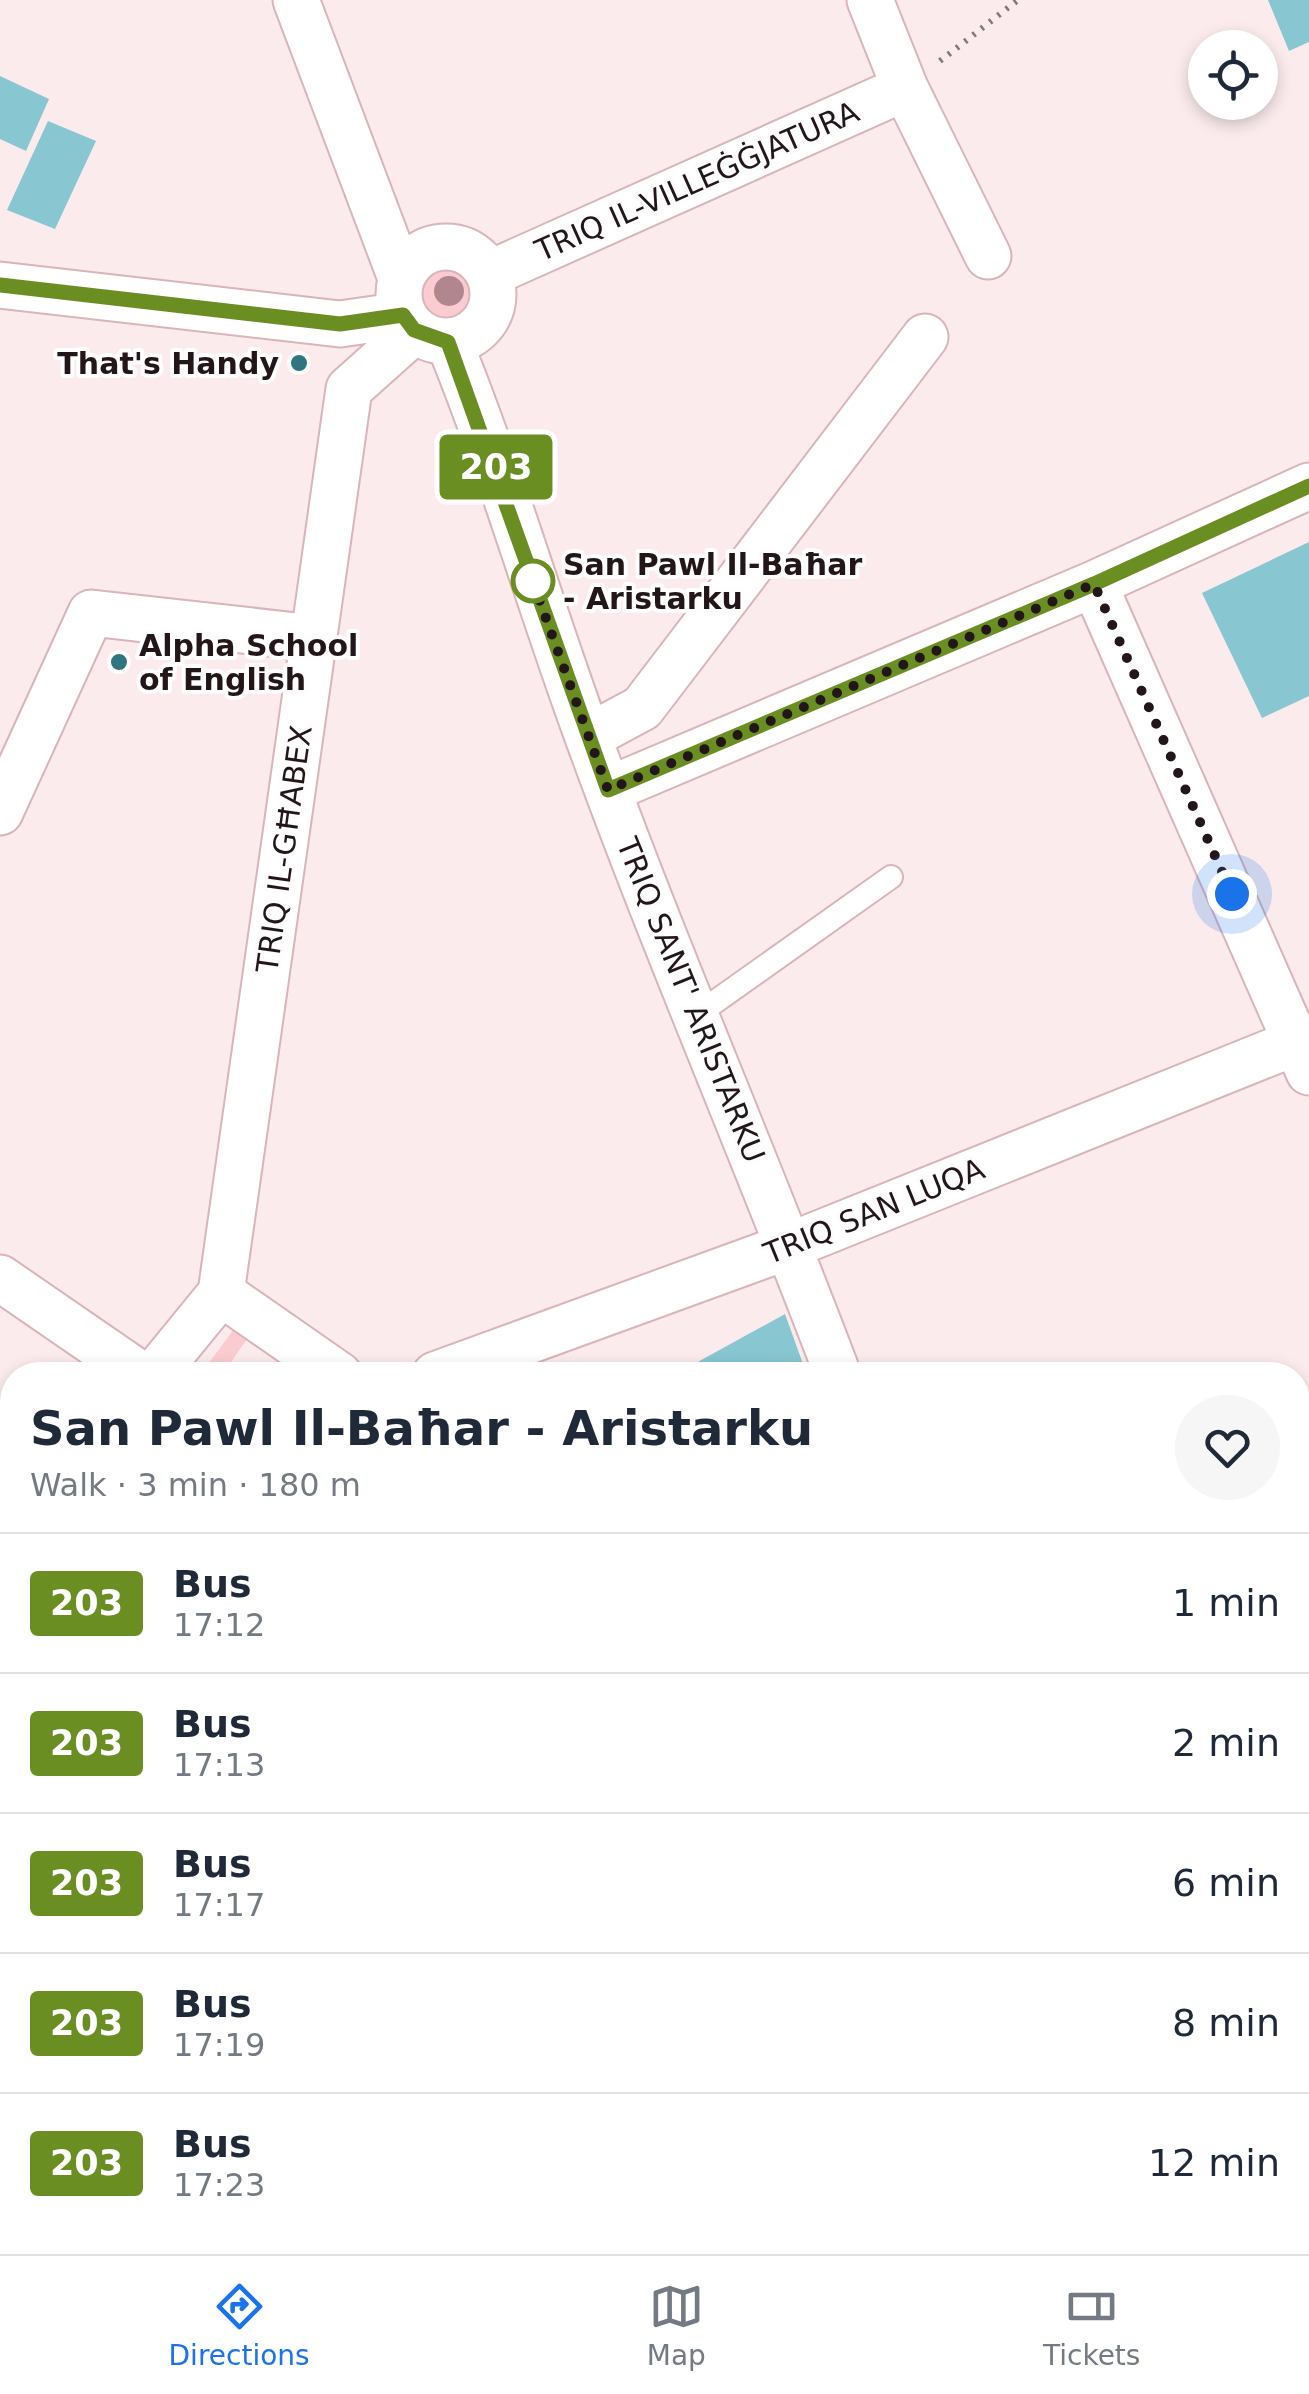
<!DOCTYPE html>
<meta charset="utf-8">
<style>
body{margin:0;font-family:"DejaVu Sans",sans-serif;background:#f6f6f7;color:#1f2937;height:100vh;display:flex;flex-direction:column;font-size:38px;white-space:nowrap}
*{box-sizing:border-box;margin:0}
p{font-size:32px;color:#747a83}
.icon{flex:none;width:55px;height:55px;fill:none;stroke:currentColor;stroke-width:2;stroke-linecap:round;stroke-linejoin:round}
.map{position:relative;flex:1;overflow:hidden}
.sheet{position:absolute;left:0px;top:1362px;width:1310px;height:892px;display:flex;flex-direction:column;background:#fff;border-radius:40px 40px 0 0;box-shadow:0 5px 15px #0003}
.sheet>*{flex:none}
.badge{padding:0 20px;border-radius:8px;font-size:35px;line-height:65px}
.tools{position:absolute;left:1188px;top:30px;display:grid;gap:20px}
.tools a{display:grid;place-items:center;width:90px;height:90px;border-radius:50%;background:#fff;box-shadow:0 5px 15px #0003;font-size:50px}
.you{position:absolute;width:50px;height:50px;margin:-25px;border:8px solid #fff;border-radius:50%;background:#1a73e8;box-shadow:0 0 0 15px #1a73e833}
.map>.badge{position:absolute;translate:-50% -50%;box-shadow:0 0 0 5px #fff}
.round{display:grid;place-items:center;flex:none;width:105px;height:105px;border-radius:52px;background:#f6f6f7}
.summary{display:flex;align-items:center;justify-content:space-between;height:170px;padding:0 30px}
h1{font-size:48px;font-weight:700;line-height:75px}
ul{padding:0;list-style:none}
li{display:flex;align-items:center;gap:30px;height:140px;padding:0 30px;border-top:2px solid #e0e1e3}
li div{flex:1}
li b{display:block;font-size:38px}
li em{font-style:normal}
li .badge{min-width:110px;font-weight:700;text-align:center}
.dock{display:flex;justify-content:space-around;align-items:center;height:140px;border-top:2px solid #e0e1e3;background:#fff;font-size:28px;color:#747a83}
.dock a{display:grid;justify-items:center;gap:5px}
.dock .on{color:#1a73e8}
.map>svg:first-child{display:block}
.green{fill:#faccd2}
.building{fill:#88c6d1}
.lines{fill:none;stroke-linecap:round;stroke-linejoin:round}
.service-casing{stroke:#d9b4b8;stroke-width:26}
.minor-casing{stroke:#d9b4b8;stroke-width:49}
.path{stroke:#857779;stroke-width:6;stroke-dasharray:2.5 8;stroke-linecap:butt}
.service{stroke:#fff;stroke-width:22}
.minor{stroke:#fff;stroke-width:45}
.tree{fill:#b2868e}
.line-casing{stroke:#fff;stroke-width:22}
.line{stroke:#6b8e23;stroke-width:15}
.walk{stroke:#231618;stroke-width:10;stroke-dasharray:0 18}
.poi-dot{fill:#2f7681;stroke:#fdfdfd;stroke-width:4}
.stop-dot{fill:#fff;stroke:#6b8e23;stroke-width:5}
.labels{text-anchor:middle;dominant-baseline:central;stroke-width:8;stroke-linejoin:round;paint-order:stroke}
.street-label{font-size:30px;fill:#231618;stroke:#fdfdfd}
.poi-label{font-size:30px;font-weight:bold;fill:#231618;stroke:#fdfdfd;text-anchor:end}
.stop-label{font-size:30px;font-weight:bold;fill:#231618;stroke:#fdfdfd;text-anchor:start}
</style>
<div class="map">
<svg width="1309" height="2254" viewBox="0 0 1309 2254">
<rect width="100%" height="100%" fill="#fbebed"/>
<!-- green -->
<path class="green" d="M418 293a28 28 0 1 1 56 0a28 28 0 1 1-56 0Z
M234 1329 247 1339 227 1368 235 1375H214L205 1368Z"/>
<!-- building -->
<path class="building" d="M1268 0H1309V42L1289 51Z
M0 76 49 99 26 151 0 139Z
M48 121 96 141 55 229 7 210Z
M1309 542V696L1262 718 1202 593Z
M785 1314 807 1375H674Z
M64 2242H208L197 2254H78Z
M312 2242H474L490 2254H329Z
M638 2242H706L716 2254H625Z"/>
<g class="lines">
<defs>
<path id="service" d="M695 1016 891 877
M1298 1411 1309 1406"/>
<path id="minor" d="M296 0 401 278
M870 0 905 88 988 256
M399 294a47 47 0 1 1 94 0a47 47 0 1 1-94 0Z
M489 274 905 88
M0 285 340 324 403 315
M449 342C501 470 539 603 587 734 665 950 757 1160 838 1375
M1094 584 1309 1072
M588 737 642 708 925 337
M608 790 1094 584 1309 486
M0 812 91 613 314 638
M0 1278 141 1375
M221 1293 339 1375
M154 1375 221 1293 349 389 415 330
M435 1375 789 1246 1309 1037
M1298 1692 1309 1687
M0 1861 12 1870
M1298 2187 1309 2196
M0 2198 12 2185
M536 2242 553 2254
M819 2242 829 2254
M588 2254 601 2242"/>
</defs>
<!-- service casing -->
<use href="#service" class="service-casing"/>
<!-- minor casing -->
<use href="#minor" class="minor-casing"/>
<!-- path -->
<path class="path" d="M940 61 1018 0"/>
<!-- service -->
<use href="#service" class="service"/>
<!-- minor -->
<use href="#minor" class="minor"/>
</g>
<!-- trees -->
<circle class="tree" cx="449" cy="291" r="15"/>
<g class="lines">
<defs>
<path id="line" d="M0 285 340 324 403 315 414 330 448 342 608 790 1094 584 1309 486"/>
</defs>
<!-- line casing -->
<use href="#line" class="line-casing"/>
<!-- line -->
<use href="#line" class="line"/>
<!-- walk -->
<path class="walk" d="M533 581 530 574 608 790 1094 584 1232 894"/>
</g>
<!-- markers -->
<g class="poi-dot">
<circle cx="299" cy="363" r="10"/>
<circle cx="119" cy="662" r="10"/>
</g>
<circle class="stop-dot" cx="533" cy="581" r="20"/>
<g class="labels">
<!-- street labels -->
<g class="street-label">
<text transform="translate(697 181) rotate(-24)">TRIQ IL-VILLEĠĠJATURA</text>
<text transform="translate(284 849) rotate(-82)">TRIQ IL-GĦABEX</text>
<text transform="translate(691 1000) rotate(68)">TRIQ SANT' ARISTARKU</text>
<text transform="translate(874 1211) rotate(-22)">TRIQ SAN LUQA</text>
</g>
<!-- poi labels -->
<g class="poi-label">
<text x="279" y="363">That's Handy</text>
<text x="139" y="645" text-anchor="start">Alpha School<tspan x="139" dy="34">of English</tspan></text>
</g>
<!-- stop labels -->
<g class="stop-label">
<text x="563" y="564">San Pawl Il-Baħar<tspan x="563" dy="34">- Aristarku</tspan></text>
</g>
</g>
</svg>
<div class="tools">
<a><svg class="icon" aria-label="locate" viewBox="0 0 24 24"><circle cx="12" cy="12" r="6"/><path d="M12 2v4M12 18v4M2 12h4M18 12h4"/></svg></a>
</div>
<div class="you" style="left:1232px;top:894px"></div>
<b class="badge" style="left:496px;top:467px;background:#6b8e23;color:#fff">203</b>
<section class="sheet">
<div class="summary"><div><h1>San Pawl Il-Baħar - Aristarku</h1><p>Walk · 3 min · 180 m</p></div><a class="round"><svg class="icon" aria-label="heart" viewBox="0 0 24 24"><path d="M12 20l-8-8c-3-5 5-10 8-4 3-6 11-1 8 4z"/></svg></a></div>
<ul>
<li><span class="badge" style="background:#6b8e23;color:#fff">203</span><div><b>Bus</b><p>17:12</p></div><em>1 min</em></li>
<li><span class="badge" style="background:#6b8e23;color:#fff">203</span><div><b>Bus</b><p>17:13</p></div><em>2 min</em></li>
<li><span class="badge" style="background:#6b8e23;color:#fff">203</span><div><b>Bus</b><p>17:17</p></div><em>6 min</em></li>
<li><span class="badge" style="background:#6b8e23;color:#fff">203</span><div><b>Bus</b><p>17:19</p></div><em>8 min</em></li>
<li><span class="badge" style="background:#6b8e23;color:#fff">203</span><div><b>Bus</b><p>17:23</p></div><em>12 min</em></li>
</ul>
</section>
</div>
<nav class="dock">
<a class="on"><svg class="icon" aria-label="directions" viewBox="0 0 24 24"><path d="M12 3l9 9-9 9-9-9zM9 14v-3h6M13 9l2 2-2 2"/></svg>Directions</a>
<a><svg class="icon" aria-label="map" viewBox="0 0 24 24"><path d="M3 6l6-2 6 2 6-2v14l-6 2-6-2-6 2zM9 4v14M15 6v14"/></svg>Map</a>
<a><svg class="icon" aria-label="tickets" viewBox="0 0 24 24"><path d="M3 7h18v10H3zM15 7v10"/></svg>Tickets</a>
</nav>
